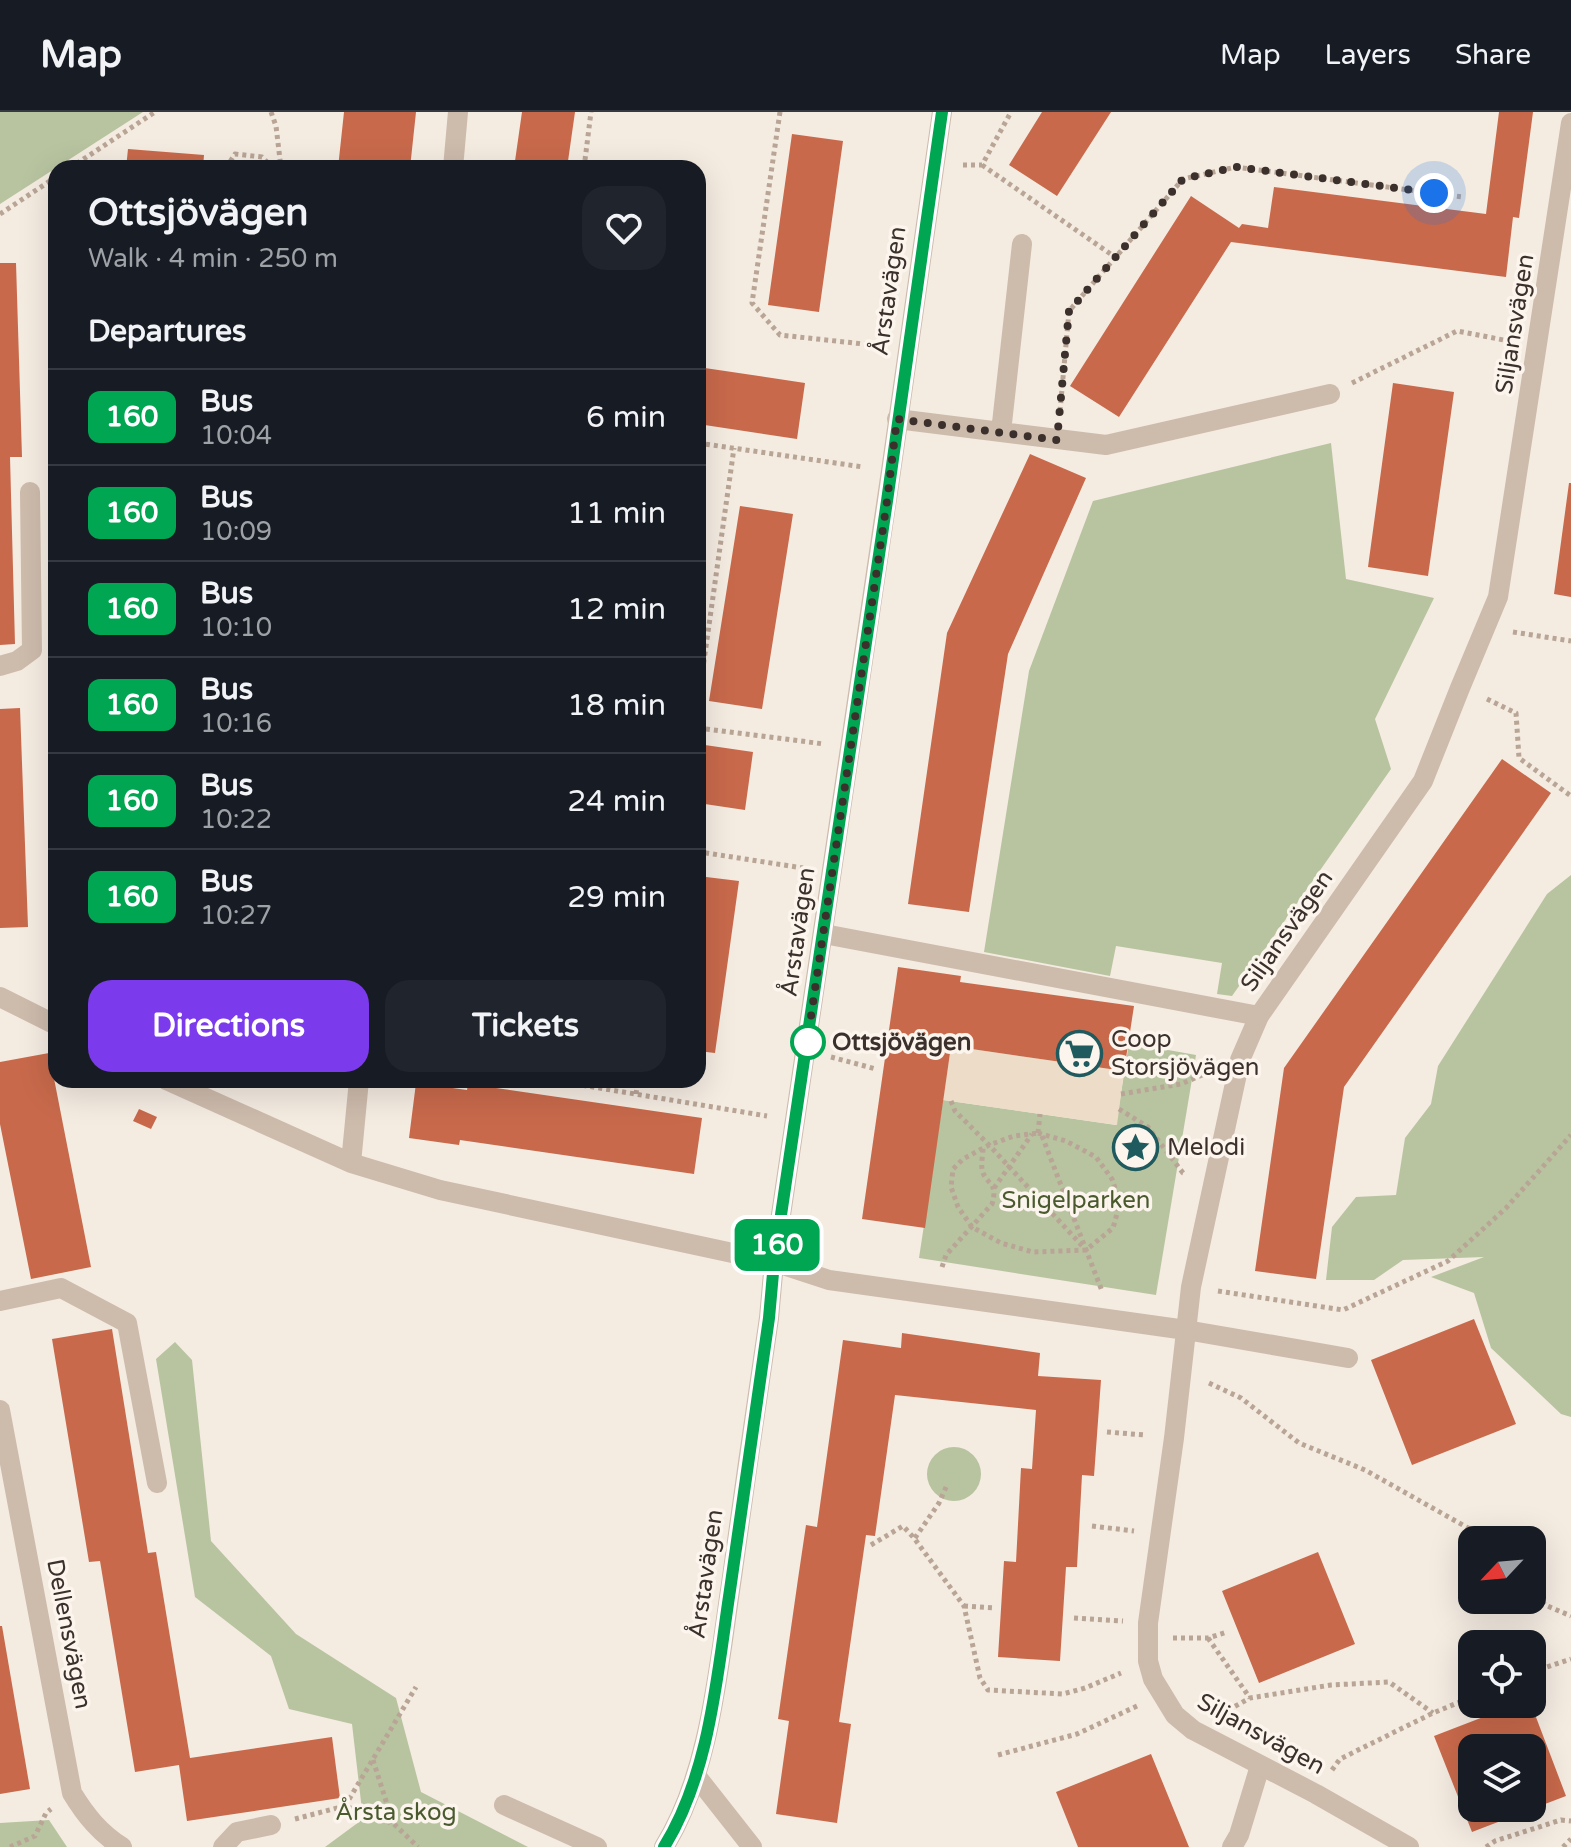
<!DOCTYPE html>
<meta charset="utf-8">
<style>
body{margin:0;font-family:"Varela Round",sans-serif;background:#20242c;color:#f1f3f6;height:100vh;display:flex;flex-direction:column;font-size:30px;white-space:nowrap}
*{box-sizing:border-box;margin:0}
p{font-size:26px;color:#9ea1a6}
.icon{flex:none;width:44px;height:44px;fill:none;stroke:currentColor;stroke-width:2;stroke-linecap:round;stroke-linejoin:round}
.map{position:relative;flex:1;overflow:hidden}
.drawer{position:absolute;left:48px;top:48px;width:658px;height:928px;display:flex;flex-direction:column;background:#171b24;border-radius:24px;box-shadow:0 8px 32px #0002}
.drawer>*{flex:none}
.badge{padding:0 16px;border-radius:12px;font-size:28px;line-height:52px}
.needle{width:52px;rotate:244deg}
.tools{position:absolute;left:1458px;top:1414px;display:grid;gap:16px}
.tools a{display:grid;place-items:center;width:88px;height:88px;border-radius:16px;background:#171b24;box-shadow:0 8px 32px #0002;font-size:40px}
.you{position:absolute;width:40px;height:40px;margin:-20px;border:6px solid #fff;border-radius:50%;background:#1a73e8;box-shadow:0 0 0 12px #1a73e833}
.map>.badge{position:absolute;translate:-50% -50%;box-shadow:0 0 0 4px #fff}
h2{padding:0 40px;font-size:30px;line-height:72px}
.round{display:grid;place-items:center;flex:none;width:84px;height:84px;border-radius:24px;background:#20242c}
.overview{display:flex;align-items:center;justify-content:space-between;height:136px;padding:0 40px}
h1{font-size:38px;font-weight:800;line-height:60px}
.cta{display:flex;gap:16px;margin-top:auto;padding:16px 40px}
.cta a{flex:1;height:92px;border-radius:24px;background:#7c3aed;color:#fff;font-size:32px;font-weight:800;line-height:92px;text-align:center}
.cta a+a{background:#20242c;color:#f1f3f6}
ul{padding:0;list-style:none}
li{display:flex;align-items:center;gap:24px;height:96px;padding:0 40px;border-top:2px solid #363941}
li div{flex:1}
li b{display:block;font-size:30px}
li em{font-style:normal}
li .badge{min-width:88px;font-weight:700;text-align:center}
header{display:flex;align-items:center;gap:48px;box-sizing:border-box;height:112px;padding:0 40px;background:#171b24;border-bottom:2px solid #363941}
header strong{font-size:38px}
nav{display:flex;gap:44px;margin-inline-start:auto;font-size:28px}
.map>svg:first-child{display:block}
.green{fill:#b8c4a0}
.plaza{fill:#ecdcc8}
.building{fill:#c8694b;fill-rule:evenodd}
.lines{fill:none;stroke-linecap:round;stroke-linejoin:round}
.path{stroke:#b9a596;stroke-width:5;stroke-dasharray:4 4;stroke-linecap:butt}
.lane{stroke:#cdbbac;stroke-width:20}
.street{stroke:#cdbbac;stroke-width:20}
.line-casing{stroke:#fff;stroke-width:18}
.line{stroke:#00a651;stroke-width:12}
.walk{stroke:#3b302b;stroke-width:8;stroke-dasharray:0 14.4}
.stop-dot{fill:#fff;stroke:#00a651;stroke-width:4}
.labels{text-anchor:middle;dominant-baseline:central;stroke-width:7;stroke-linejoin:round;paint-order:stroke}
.street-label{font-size:24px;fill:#3b302b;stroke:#fbf5ee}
.poi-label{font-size:24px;fill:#3b302b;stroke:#fbf5ee;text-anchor:start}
.stop-label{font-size:24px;font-weight:bold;fill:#3b302b;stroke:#fbf5ee;text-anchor:start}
.park-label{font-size:24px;fill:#4a5a2e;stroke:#fbf5ee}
</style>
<header>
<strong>Map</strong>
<nav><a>Map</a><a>Layers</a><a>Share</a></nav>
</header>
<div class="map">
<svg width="1571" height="1735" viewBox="0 0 1571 1735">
<rect width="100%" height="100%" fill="#f4ebe1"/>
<!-- green -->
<path class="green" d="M0 0H143L0 92Z
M1331 331 1346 467 1434 486 1375 607 1391 657 1232 884 1217 882 1222 851 1116 834 1110 864 984 840 1029 559 1093 389Z
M1571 763V1305L1561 1302 1491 1236 1474 1181 1431 1165 1484 1145 1403 1148 1374 1168H1326L1332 1115 1356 1085 1396 1083 1405 1026 1431 992 1438 954 1547 782Z
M1129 931 1196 943 1156 1183 919 1146 943 988 1116 1013Z
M175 1230 192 1248 211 1429 296 1522 396 1586 421 1680 528 1735H325L363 1707 352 1612 289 1597 271 1544 195 1485 156 1247Z
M927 1362a27 27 0 1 1 54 0a27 27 0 1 1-54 0Z
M49 1708 67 1735H0V1711Z"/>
<!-- plaza -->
<path class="plaza" d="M951 934 1124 959 1117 1013 943 988Z"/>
<!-- building -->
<path class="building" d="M344 0H416L410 56H338Z
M522 0H575L567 56H514Z
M1042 0H1111L1057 84 1009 53Z
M1499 0H1533L1519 106 1513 105 1506 165 1231 130 1119 305 1070 274 1191 84 1239 116 1242 112 1268 116 1274 75 1486 102Z
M792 22 843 29 819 200 768 193Z
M128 37 204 43 203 56H126Z
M0 151H16L22 345H10L15 532 0 533Z
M698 255 805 271 797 327 698 312Z
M1393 271 1454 280 1428 464 1368 455Z
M1030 342 1086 366 1008 542 969 800 908 792 947 521Z
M1569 371H1571V485L1554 482Z
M740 394 793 402 762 597 709 589Z
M20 596 28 815 0 816V597Z
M698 632 753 640 745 698 698 691Z
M1502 647 1551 681 1344 975 1316 1167 1255 1159 1284 956Z
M698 764 739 769 715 941 698 939Z
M898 855 961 864 960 870 1134 894 1124 959 951 934 925 1116 862 1107Z
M49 941 91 1155 31 1167 0 1012V950Z
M416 971 467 978 468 972 702 1006 694 1062 460 1028 459 1033 409 1026Z
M139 997 157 1005 151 1017 133 1009Z
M1474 1207 1516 1312 1412 1353 1371 1248Z
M112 1217 148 1441 156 1440 190 1646 332 1625 340 1686 187 1709 179 1653 135 1660 100 1449 89 1450 52 1227Z
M902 1221 1040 1241 1038 1264 1101 1268 1094 1364 1082 1363 1077 1455H1066L1060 1549 998 1545 1004 1449 1016 1450 1021 1356 1032 1357 1036 1298 895 1283 875 1424 866 1423 839 1610 851 1612 837 1711 776 1702 789 1609 778 1607 798 1467 806 1413 817 1415 843 1228 901 1236Z
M1318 1440 1355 1532 1259 1571 1222 1479Z
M0 1514H2L30 1677 0 1682Z
M1517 1592H1531L1566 1684 1472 1720 1434 1624ZM1472 1636H1532V1696H1472Z
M1151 1642 1189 1735H1078L1056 1680Z"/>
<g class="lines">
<!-- path -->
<path class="path" d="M271 0 276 14 281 56
M780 0 752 191 780 223 882 234
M963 53H982L1011 0
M982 53 1115 145
M70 56 155 0
M226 56 235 42 262 45 273 56
M584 56 591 0
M0 102 56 65
M1352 271 1457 219 1509 229
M1060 299 1069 199 1183 67 1236 55 1462 85
M698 331 863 355
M1513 520 1571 529
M1487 587 1516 601 1519 646 1571 684
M698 591 734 336
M698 616 824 632
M698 742 700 740 803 756
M831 945 876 957
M551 968 767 1004
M636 982 638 968
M1121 982 1181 972 1209 960
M951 989 955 999 989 1033 1086 1138
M1119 997 1148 1015 1183 1061 1186 1062
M1038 1021 1066 1029 1096 1045 1112 1067 1120 1091 1113 1116 1086 1138 1033 1140 1001 1131 972 1115 958 1095 951 1075 953 1057 963 1047 989 1033 1014 1024Z
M1038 1021 1040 1002
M1042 1024 1102 1179
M994 1076 1032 1022
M942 1155 946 1143 992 1092C999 1069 985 1073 982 1057 981 1051 983 1042 983 1036
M1218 1179 1343 1198 1448 1149 1506 1096 1571 1023
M1209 1271 1241 1286 1299 1331 1365 1358 1477 1421 1485 1428
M1107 1320 1145 1323
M1092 1414 1134 1419
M915 1426 939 1391 947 1373
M871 1433 903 1414 914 1426 964 1494 980 1566 988 1578 1063 1582 1085 1576 1121 1561
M1532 1477 1545 1493 1571 1504
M964 1494 995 1496
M1074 1506 1123 1509
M1173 1526H1208L1227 1520
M1208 1526 1250 1586
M1532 1560 1571 1547
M1221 1602 1250 1586 1331 1573 1389 1570 1433 1601
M998 1643 1077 1622 1137 1594
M373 1648 393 1711
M1332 1658 1340 1647 1433 1601 1472 1585
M345 1694 416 1575
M295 1707 345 1694 394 1712 418 1735
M10 1735 35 1724 46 1701 51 1697
M1486 1735 1495 1729 1561 1708 1571 1709
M1563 1735 1571 1727"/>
<!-- lane -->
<path class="lane" d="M897 307 1106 333 1330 282
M1001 320 1022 132
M0 554 17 549 32 538 30 380
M824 822 1259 904
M0 1189 61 1176 127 1211 157 1371
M1186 1218 1348 1246
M697 1665 752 1735
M504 1693 597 1735
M223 1735 237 1720 271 1713
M1232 1735 1239 1723 1260 1654"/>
<!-- street -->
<path class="street" d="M453 56 458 0
M0 885 56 913
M166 968 351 1051 440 1078 774 1150 829 1168 1186 1218
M351 1051 359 968
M0 1298 72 1681C86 1704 100 1721 122 1735
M664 1735C710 1661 718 1557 731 1472 743 1383 756 1295 769 1206L774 1150 891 359 942 0
M1409 1735 1316 1682 1193 1618 1175 1603 1153 1567 1148 1549V1511L1174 1326 1191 1175 1240 948 1259 904 1423 669 1460 576 1498 485 1571 11"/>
</g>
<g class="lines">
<defs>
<path id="line" d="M664 1735C710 1661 717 1563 730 1478 743 1387 756 1297 769 1206L774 1150 887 389 942 0"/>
</defs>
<!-- line casing -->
<use href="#line" class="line-casing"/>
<!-- line -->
<use href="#line" class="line"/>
<!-- walk -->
<path class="walk" d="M808 930 806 938 887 389 897 307 1057 328 1069 199 1183 67 1236 55 1434 81"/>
</g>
<!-- icons -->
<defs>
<symbol id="supermarket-ring" viewBox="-11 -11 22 22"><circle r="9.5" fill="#fbf5ee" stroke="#1f5a5e" stroke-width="1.5"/><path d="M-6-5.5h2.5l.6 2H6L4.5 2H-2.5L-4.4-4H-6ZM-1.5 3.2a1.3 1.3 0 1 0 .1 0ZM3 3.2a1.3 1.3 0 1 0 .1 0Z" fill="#1f5a5e"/></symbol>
<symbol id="sight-ring" viewBox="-11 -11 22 22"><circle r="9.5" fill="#fbf5ee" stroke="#1f5a5e" stroke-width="1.5"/><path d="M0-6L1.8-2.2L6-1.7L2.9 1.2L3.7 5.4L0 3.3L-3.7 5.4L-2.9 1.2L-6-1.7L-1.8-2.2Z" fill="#1f5a5e"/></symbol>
</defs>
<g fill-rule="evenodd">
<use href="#supermarket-ring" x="1054" y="916" width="51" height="51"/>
<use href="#sight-ring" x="1110" y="1010" width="51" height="51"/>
</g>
<!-- markers -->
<circle class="stop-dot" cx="808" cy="930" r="16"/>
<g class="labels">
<!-- street labels -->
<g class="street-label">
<text transform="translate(889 179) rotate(-82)">Årstavägen</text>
<text transform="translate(1515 212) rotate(-81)">Siljansvägen</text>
<text transform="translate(1287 819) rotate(-55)">Siljansvägen</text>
<text transform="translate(798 820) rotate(-82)">Årstavägen</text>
<text transform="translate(706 1462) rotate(-82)">Årstavägen</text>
<text transform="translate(69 1522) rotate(79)">Dellensvägen</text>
<text transform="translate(1261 1622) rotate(29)">Siljansvägen</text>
</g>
<!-- poi labels -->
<g class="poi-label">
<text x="1111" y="927">Coop<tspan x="1111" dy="28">Storsjövägen</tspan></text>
<text x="1167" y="1035">Melodi</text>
</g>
<!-- stop labels -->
<g class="stop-label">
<text x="832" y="930">Ottsjövägen</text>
</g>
<!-- park labels -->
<g class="park-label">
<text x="1076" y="1088">Snigelparken</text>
<text x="396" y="1700">Årsta skog</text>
</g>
</g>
</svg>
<div class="tools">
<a><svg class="needle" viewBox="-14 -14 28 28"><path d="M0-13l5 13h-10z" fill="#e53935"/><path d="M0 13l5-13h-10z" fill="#9ea1a6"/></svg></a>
<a><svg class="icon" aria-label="locate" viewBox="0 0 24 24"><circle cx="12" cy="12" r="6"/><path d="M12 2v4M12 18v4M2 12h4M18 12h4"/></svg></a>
<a><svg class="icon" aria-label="layers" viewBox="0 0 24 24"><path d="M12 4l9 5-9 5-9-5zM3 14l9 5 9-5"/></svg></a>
</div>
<div class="you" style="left:1434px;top:81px"></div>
<b class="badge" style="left:777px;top:1133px;background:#00a651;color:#fff">160</b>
<section class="drawer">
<div class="overview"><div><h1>Ottsjövägen</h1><p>Walk · 4 min · 250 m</p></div><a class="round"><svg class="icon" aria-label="heart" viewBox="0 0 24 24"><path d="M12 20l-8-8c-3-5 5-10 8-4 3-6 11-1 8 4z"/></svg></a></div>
<h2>Departures</h2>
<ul>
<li><span class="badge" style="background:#00a651;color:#fff">160</span><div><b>Bus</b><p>10:04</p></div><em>6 min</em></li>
<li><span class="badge" style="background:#00a651;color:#fff">160</span><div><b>Bus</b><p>10:09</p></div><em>11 min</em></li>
<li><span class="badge" style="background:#00a651;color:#fff">160</span><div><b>Bus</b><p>10:10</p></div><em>12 min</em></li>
<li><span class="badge" style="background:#00a651;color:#fff">160</span><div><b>Bus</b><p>10:16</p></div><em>18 min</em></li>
<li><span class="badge" style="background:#00a651;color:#fff">160</span><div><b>Bus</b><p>10:22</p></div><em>24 min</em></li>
<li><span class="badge" style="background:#00a651;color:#fff">160</span><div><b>Bus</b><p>10:27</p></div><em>29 min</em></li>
</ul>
<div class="cta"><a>Directions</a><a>Tickets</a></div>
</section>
</div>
